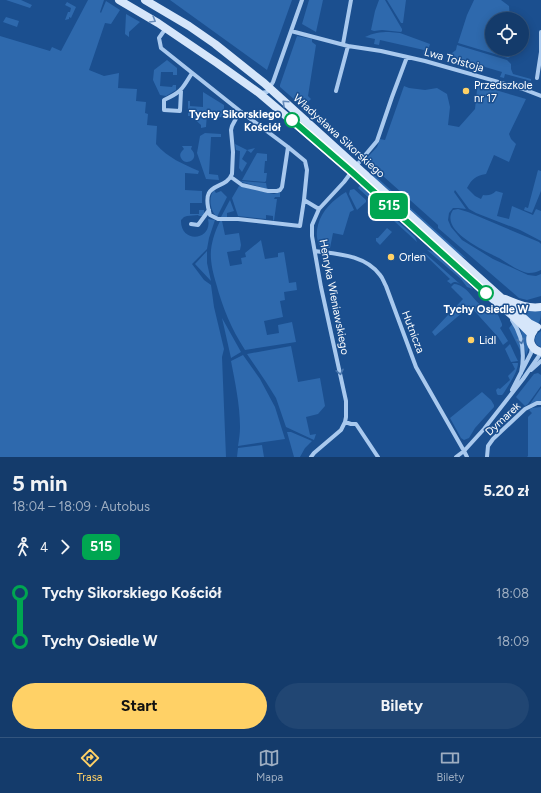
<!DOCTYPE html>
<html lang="pl">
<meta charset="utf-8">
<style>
body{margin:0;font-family:Figtree,sans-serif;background:#214673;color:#f1f3f6;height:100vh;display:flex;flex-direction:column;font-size:15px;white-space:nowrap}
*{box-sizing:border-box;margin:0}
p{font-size:13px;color:#9dadc1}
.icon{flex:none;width:22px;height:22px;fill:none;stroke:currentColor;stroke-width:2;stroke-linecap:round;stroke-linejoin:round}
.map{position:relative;height:457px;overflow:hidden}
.side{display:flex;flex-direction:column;background:#143b6b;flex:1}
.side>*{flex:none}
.badge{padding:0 8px;border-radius:6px;font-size:14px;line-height:26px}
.controls{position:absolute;left:485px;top:12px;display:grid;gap:8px}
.controls a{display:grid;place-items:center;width:44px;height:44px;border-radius:50%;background:#143b6b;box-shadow:0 2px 10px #0003,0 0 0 1px #33557e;font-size:20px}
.map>.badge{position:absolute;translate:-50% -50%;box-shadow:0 0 0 2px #fff}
.legs{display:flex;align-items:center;gap:6px;height:44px;padding:0 12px;font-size:13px}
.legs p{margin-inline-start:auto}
.overview{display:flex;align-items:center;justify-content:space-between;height:68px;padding:0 12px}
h1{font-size:22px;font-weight:700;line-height:30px}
.primary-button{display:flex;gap:8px;margin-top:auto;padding:8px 12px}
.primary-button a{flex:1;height:46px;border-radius:24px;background:#ffd166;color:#111;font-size:16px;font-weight:700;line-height:46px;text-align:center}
.primary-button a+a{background:#214673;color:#f1f3f6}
ul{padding:0 12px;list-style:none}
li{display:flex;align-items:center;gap:14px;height:48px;font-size:15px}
li i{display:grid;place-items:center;width:6px;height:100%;margin:0 5px;background:currentColor}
li i::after{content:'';width:10px;height:10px;margin:-5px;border:3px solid;border-radius:50%;background:#143b6b}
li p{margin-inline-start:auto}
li:first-child i{background:linear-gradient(#0000 50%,currentColor 0)}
li:last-child i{background:linear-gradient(currentColor 50%,#0000 0)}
.dock{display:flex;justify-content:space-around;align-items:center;height:56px;border-top:1px solid #33557e;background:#143b6b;font-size:11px;color:#9dadc1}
.dock a{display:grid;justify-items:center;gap:2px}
.dock .active{color:#ffd166}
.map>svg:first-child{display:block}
.green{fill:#2e69ad}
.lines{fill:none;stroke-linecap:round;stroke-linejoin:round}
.street{stroke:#a9c9ee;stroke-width:4}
.secondary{stroke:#d6e6fa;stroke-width:8}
.oneway{stroke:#668bba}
.oneway2{stroke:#4674ac}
.line-1-casing{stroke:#fff;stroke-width:9}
.line-1{stroke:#00a651;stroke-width:6}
.poi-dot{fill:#ffd166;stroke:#1b4f8f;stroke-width:1.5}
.stop-1-dot{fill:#fff;stroke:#00a651;stroke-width:2}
.labels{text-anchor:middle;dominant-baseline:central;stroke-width:3;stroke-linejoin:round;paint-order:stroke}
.street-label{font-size:11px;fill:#fff;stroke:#1b4f8f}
.poi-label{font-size:11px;fill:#fff;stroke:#1b4f8f;text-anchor:start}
.stop-label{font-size:11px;font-weight:bold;fill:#fff;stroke:#1b4f8f;text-anchor:end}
</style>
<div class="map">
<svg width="541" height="457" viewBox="0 0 541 457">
<rect width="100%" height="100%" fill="#1b4f8f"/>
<!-- green -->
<path class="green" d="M6 0H21L32 5 30 8Z
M88 0H104L100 12 101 13 106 1 120 10 111 24 105 23 89 70 104 76 119 73 118 88 137 89 136 101 146 102 145 113 148 114 147 125 157 126 156 144C168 158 183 164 199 171L198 174 185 173V190L202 191V203H190V214H199V210H204V216H199L198 215 187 216 184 217 181 220C180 244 213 241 208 219L215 220 209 238 207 249 192 264 204 280 211 285 214 307 224 349 222 357 226 457H0V36L50 51 52 47 61 51Z
M170 0H292L267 70Z
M309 0H323L316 32 302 24Z
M379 0H385L402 29V31L401 32 382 30 374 31 371 30 375 11Z
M387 0H406L403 23H401Z
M474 0H501L509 6 510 19H492V49H510V57L508 58 458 43 467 15Z
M67 2 76 7 71 18 69 17V19L65 20 68 12H70L71 8 65 5Z
M126 14 140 22 129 32V37L125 34Z
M6 17 19 21 17 27 3 22Z
M389 32 400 33 430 44 426 56 423 55 424 50 380 40 379 45 374 44 375 39 365 37C373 33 380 32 389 32Z
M297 36 312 39V42L316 45 308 96 311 99 303 107 280 87V85Z
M457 45 507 60 511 64V69L513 74 531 79V81L505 74 504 78 500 77 502 72 451 57 449 61 452 53 456 50Z
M167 60 177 68V75H173V72H161L160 86 172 87 173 85H176V90L166 96 160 95 153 80 154 70Z
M478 80 482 86 526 99 509 134 511 139 516 144 509 162 494 155 486 174C475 176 472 179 467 188L475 196 481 199 483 195C488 196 492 195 496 191L503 193 497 216 509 219 512 206 533 215 536 209 541 211V241L520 230 476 213 469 209 455 190 454 192 466 209 458 208H453L449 213 448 220 451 227 462 240 493 259 528 275 536 276 541 274V296L527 300 519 298 438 228V225L365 160 377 147 380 139 385 140 404 86 409 88 425 90 437 88 447 94 450 107 448 125 459 127 475 109Z
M203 92 224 105V117H219V113H207L206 127 201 128V125L191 116H188V101H190V106L203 107Z
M205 133 221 134V137H211L209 174 218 175 219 180 206 179 197 153 200 136Z
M235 144 247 150 255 148 251 153 247 150 242 159 247 163 242 172 239 168 240 151 236 150Z
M182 146H192L191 149C201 159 185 167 181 158 179 154 181 152 184 149Z
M257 153 267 154V161H265L264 173H267L266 181 265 182 242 180Z
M538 170 541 171V191L532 213 524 210 525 207 528 208Z
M372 173 467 259 456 253 370 175Z
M241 181 266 183 267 189 242 182Z
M361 184 377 199 382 207 415 237 417 242 358 188Z
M239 186 256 190 274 194 280 192V197H275L274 199H277L274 221 273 220V216L266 215V219L238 216 232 198Z
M354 189 366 200V202L357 210 349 194 350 190Z
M214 190 216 193 221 191 227 197 217 217C210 211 208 197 214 190Z
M346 192 354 210 350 212 343 235 333 233 330 248 321 247C316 240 316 233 318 225 322 210 333 200 346 192Z
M230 200 234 211 227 213V218L221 217Z
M458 209 468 212 539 242 541 244V270C537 272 534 273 529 273 520 272 507 263 499 258 485 251 439 231 453 210Z
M220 221H222L225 235 239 233 241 245 240 250 227 252 230 266 242 264 241 258 246 257 245 253 261 240 265 259 278 257V253L284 252 289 283 296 282 297 290 284 292 285 300 280 301 283 317 264 321 267 335 279 333 278 325 292 322 296 342 245 350C231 328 223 309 216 283 213 273 210 261 211 250 212 240 216 229 220 221Z
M387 228 392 232 380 245 376 241V238H378Z
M427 250C442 252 463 278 473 289L467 287 461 279Z
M207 251V263L211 281 195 264Z
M423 253 426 254 460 284C457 282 454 281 451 284L447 281 450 279 425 255 423 258 422 255Z
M454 284C467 285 472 299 482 306 486 309 493 308 496 312 499 315 500 320 502 324V326L500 328 508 341 503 345 498 337 470 306 435 336 432 332 463 299 451 287Z
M524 309 541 310C541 316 541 324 535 324L522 312Z
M222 318 241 352 231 358Z
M513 323C519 334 521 346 521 359L520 350 509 328Z
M520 327 527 335 529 347 526 356 524 343Z
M541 331V347C533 344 533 335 541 331Z
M510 344 515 355 518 361 511 362 505 349Z
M291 346 298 382 320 378 325 406 318 414 306 417 310 435 316 434 314 440 286 427 276 398 266 382 247 354Z
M243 355 260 379 275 407 285 439 238 446C239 440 240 433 240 427 240 405 235 382 231 361Z
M512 363H518C518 372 508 386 503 394L502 395H498L497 394 496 390 498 388 500 389 510 380 508 376 515 369Z
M538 373 541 375V386L528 404 525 406 516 397 534 374Z
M541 388V402L530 404Z
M482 392 491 400 494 405V407L475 428 469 438 464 440 461 438 450 418Z
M541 407V457H527L528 456V417L532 413 529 410 532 408Z
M287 432H291L312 441 305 448 300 457H294Z
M262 445 264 457H237L238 448Z"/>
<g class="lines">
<!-- street -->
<path class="street" d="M166 28 159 38 161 48 240 111 288 147 305 161 307 170 304 200 319 209
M291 31 348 46 381 51 425 61 523 89 541 96
M343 44 351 0
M537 78 541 52V32
M181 91 180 111 164 110V100C182 92 182 89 192 73
M336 91 348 46
M260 93 267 92 273 82 302 0
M240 111 232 126 231 130 233 152 232 174C225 192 199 179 210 215L218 219H238L300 226 304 200
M231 177 242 185 268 191H277L280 190 282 187 288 147
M191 224 198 225 209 210
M315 251C338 254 365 255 380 275 383 278 384 283 386 286L416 367 464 451 467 457
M512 320C523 336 525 354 521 373
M531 370 541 361
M512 390 531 353 532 347
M345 422 351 424H356L378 457
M311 457 314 453 341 430 345 422 346 417V401L321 287 312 236V225L319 209 344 182 356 166 377 141 392 97 407 57
M456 457 464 451 484 429 523 379 541 353
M487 457 488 446 493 439 525 409 537 403H541"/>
<!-- secondary -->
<path class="secondary" d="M119 0 158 23 217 63 259 93 279 110 352 172 488 295 514 317 531 334
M145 0 189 26 215 44 264 83 518 313 529 323 537 327
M505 299C517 304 528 309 541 307
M534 330C527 339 530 349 541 352"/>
</g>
<!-- one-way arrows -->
<defs><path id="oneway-chevron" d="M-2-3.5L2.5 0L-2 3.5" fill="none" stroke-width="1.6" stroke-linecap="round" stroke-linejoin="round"/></defs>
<g class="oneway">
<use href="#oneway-chevron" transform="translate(153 20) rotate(31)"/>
<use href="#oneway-chevron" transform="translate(285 103) rotate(-137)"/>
</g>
<g class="oneway2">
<use href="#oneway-chevron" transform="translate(521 341) rotate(77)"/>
<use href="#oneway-chevron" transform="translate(340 372) rotate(78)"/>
</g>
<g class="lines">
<defs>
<path id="line-1" d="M292 120 352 172 486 293"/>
</defs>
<!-- line-1 casing -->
<use href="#line-1" class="line-1-casing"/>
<!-- line-1 -->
<use href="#line-1" class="line-1"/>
</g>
<!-- markers -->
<g class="poi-dot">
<circle cx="466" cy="91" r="4"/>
<circle cx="391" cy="257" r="4"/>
<circle cx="471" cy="340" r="4"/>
</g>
<g class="stop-1-dot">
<circle cx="292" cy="120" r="7"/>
<circle cx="486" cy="293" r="7"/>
</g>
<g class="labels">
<!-- street labels -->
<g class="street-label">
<text transform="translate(454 60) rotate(16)">Lwa Tołstoja</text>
<text transform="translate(339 136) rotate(42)">Władysława Sikorskiego</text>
<text transform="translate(334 297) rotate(79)">Henryka Wieniawskiego</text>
<text transform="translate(413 332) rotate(69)">Hutnicza</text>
<text transform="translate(503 419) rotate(-43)">Dymarek</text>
</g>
<!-- poi labels -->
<g class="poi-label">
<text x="474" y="85">Przedszkole<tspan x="474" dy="13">nr 17</tspan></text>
<text x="399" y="257">Orlen</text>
<text x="479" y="340">Lidl</text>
</g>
<!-- stop labels -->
<g class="stop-label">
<text x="281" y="114">Tychy Sikorskiego<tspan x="281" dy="13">Kościół</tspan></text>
<text x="486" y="309" text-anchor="middle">Tychy Osiedle W</text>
</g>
</g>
</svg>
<div class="controls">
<a><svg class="icon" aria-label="locate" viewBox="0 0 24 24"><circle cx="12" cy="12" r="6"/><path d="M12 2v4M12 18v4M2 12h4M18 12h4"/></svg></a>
</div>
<b class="badge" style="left:389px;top:206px;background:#00a651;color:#fff">515</b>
</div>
<section class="side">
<div class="overview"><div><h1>5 min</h1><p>18:04 – 18:09 · Autobus</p></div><b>5.20 zł</b></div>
<div class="legs"><svg class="icon" aria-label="walk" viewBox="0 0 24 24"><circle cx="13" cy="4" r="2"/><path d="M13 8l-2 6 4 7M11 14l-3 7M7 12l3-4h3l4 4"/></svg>4<svg class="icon" aria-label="forward" viewBox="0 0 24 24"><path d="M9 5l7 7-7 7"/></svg><b class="badge" style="background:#00a651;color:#fff">515</b></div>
<ul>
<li><i style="color:#00a651"></i><b>Tychy Sikorskiego Kościół</b><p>18:08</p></li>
<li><i style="color:#00a651"></i><b>Tychy Osiedle W</b><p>18:09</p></li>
</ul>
<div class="primary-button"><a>Start</a><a>Bilety</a></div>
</section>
<nav class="dock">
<a class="active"><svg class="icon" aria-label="directions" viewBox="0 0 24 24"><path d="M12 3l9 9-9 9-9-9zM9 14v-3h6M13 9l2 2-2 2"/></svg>Trasa</a>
<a><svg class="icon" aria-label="map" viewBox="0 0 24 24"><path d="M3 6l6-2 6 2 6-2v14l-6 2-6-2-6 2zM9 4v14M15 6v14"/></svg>Mapa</a>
<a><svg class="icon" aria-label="tickets" viewBox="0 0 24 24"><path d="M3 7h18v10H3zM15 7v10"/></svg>Bilety</a>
</nav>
